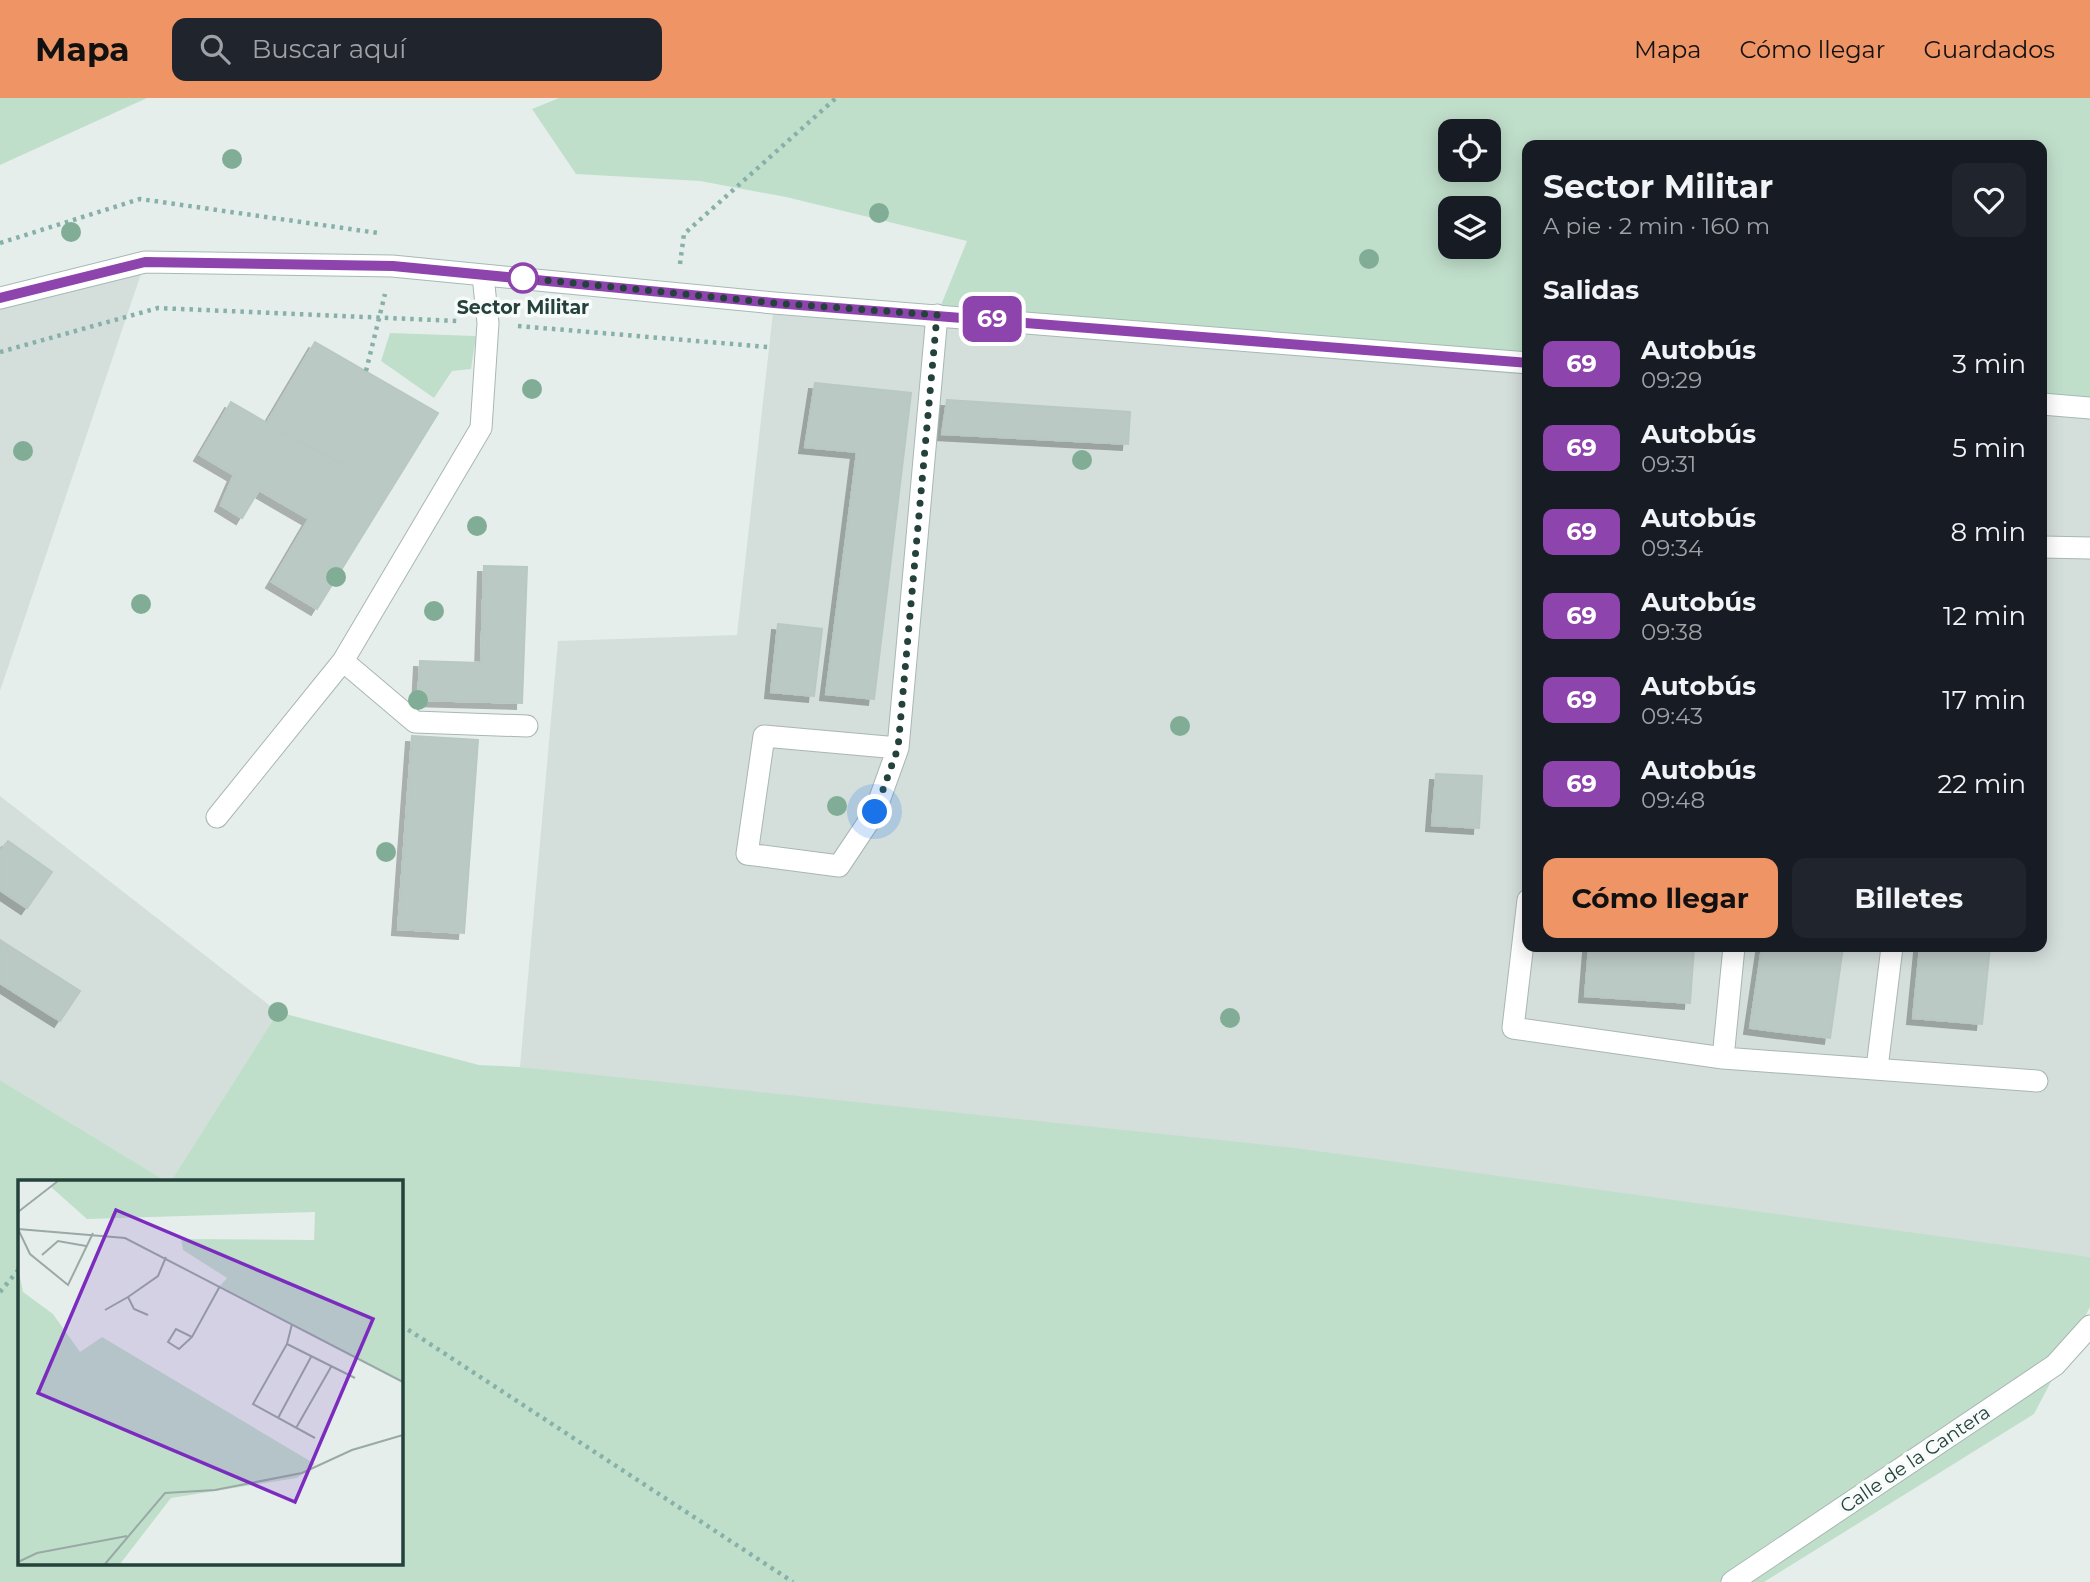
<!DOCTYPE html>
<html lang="es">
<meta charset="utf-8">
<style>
body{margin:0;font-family:Montserrat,sans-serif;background:#20242c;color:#f1f3f6;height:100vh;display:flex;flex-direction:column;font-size:26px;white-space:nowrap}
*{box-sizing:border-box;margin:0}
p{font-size:23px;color:#9ea1a6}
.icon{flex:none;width:38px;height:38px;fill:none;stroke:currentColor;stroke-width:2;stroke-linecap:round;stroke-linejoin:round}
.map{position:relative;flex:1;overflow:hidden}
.drawer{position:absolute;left:1522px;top:42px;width:525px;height:812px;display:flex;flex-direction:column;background:#171b24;border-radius:14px;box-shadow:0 4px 18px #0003}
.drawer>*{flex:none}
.badge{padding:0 14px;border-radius:10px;font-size:24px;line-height:46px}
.tools{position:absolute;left:1438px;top:21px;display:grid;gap:14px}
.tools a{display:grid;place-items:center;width:63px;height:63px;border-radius:14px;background:#171b24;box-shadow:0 4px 18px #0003;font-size:35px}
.you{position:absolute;width:35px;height:35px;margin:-18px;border:5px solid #fff;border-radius:50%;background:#1a73e8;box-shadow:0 0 0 10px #1a73e833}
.map>.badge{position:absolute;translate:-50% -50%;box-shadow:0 0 0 4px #fff}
h2{padding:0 21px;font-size:26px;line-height:63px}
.round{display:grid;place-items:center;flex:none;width:74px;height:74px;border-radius:14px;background:#20242c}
.headline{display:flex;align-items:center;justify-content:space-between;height:119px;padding:0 21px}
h1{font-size:33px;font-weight:700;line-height:52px}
.button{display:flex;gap:14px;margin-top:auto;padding:14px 21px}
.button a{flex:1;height:80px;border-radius:14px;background:#ef9464;color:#111;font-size:28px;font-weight:700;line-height:80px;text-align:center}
.button a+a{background:#20242c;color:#f1f3f6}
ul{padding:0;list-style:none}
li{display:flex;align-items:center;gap:21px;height:84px;padding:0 21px}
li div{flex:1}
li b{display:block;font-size:26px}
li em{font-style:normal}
li .badge{min-width:77px;font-weight:700;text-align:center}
header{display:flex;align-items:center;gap:42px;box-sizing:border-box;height:98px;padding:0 35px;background:#ef9464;color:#111}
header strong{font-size:33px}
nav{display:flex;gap:38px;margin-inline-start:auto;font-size:24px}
.search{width:490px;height:63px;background:#20242c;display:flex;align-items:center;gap:18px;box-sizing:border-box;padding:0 24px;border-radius:14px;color:#9ea1a6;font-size:26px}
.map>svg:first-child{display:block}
.built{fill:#d4dedb}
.green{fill:#c0dfcb;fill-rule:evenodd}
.building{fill:#bbc9c5;stroke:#b8c8c3;stroke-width:2;filter:url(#shadow)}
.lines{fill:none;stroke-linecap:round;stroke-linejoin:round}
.lane-casing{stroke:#a8b7b4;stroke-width:23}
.street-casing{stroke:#a8b7b4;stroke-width:23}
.secondary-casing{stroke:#a4bab5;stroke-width:23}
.path{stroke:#87b1a8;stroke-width:4.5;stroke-dasharray:3.5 5;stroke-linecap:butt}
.lane{stroke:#fff;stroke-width:21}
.street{stroke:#fff;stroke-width:21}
.secondary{stroke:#fff;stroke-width:21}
.tree{fill:#81ad97}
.line-casing{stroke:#fff;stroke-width:16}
.line{stroke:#8e44ad;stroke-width:10}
.walk{stroke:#25413c;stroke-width:7;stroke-dasharray:0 12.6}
.stop-dot{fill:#fff;stroke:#8e44ad;stroke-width:3.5}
.labels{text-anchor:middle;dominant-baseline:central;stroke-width:7;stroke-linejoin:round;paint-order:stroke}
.stop-label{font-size:19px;font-weight:bold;fill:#25413c;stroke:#f7fbf9}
.street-label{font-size:19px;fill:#25413c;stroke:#f7fbf9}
.inset-road{fill:none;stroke:#99a9a6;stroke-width:2}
.view{fill:#7b2cbf;fill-opacity:0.15;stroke:#7b2cbf;stroke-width:3.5}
.inset-edge{fill:none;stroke:#25413c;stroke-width:3.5}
</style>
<header>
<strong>Mapa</strong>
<div class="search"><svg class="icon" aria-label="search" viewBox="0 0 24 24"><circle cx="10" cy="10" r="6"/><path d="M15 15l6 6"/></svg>Buscar aquí</div>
<nav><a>Mapa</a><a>Cómo llegar</a><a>Guardados</a></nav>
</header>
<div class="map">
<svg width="2090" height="1484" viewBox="0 0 2090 1484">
<defs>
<filter id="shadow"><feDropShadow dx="-6" dy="6" stdDeviation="0" flood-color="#0004"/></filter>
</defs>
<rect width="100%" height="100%" fill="#e6eeec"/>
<!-- built -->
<path class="built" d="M145 164 0 593V207Z
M774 205 1528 265V849H2042V309L2090 313V1159L520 969 558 543 737 537Z
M0 698 278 914 171 1083H166L0 982Z"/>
<!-- green -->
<path class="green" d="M0 0H147L0 67Z
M559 0H2090V313L2042 309V47H1528V265L937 217 967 143 786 99 700 83 576 76 532 11ZM1451 33H1489V72H1451ZM1451 110H1489V149H1451Z
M390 235 476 238 471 271 452 273 434 300 381 263Z
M278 914 479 967 520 969 1295 1050 2090 1159V1209L2034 1316 1764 1484H0V982L166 1083H19V1465H401V1083H171Z"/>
<!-- building -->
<path class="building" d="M315 244 438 315 317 511 272 484 309 421 259 392 242 420 221 407 234 377 200 357 231 304 267 325Z
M315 244 438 315 390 393 267 325Z
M815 285 911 295 874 601 826 596 857 354 805 349Z
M947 302 1130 314 1128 346 942 336Z
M484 468 527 469 522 605 418 602 420 563 481 565Z
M778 526 822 531 814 598 771 594Z
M412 638 478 642 464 835 398 831Z
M1436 676 1482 678 1479 730 1432 727Z
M8 743 52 774 27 810 0 792V753Z
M0 842 80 893 60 923 0 885Z
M1589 849H1694L1690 905 1585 898Z
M1762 849H1843L1830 940 1750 930Z
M1920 849H1990L1982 926 1913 920Z"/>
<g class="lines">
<defs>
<path id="lane" d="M483 178 488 225 481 330 343 563 415 624 527 628
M2042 449 2090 450
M898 650 764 638 747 756 839 768 875 714 898 650 937 217
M217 719 343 563
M1528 802 1513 930 1723 960 2037 983
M1723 960 1734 849
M1877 970 1892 849"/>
<path id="street" d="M1732 1484 2055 1267 2090 1228"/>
<path id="secondary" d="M0 200 145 164 392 168 774 205 1528 265
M2042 306 2090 310"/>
</defs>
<!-- lane casing -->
<use href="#lane" class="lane-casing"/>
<!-- street casing -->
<use href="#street" class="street-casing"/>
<!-- secondary casing -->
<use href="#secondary" class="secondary-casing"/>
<!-- path -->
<path class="path" d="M0 145 140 101 378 135
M680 166 684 136 836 0
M518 228 768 249
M0 254 158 210 457 223
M366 273 385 196
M0 1194 19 1171
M401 1227 793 1484"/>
<!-- lane -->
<use href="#lane" class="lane"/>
<!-- street -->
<use href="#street" class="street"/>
<!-- secondary -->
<use href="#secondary" class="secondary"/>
</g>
<!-- trees -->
<g class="tree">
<circle cx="232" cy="61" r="10"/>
<circle cx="879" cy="115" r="10"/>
<circle cx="71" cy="134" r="10"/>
<circle cx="1369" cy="161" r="10"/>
<circle cx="532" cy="291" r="10"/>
<circle cx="23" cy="353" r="10"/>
<circle cx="1082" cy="362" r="10"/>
<circle cx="477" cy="428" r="10"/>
<circle cx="336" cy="479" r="10"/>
<circle cx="141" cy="506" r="10"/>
<circle cx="434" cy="513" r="10"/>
<circle cx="418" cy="602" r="10"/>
<circle cx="1180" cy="628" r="10"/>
<circle cx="837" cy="708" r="10"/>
<circle cx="386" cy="754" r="10"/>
<circle cx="278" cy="914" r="10"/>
<circle cx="1230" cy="920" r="10"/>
</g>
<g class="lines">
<defs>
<path id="line" d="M0 200 145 164 393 168 774 205 1528 265"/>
</defs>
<!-- line casing -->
<use href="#line" class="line-casing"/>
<!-- line -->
<use href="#line" class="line"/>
<!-- walk -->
<path class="walk" d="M523 180 774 205 937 217 898 650 875 714"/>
</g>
<!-- markers -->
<circle class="stop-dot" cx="523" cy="180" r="14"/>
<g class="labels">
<!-- stop labels -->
<g class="stop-label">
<text x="523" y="209">Sector Militar</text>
</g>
<!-- street labels -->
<g class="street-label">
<text transform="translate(1915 1361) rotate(-34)">Calle de la Cantera</text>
</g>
</g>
<!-- overview -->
<g transform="translate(18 1082)">
<rect width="385" height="385" fill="#e6eeec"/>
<path d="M41 1H385V202L202 106 209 98 165 70 163 59 296 60 297 32 69 39 33 7ZM0 87 5 112 35 134 62 172 84 157 297 284 279 298 153 318 102 384H0Z" fill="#c0dfcb"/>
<path class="inset-road" d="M0 32 40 1M0 49 12 74 50 105 75 53M0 49 107 58 385 202M24 75 40 61 68 66M87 130 110 117M130 135 116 129 110 117 140 96 148 77M274 144 269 164 235 224 297 258M174 157 158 149 150 162 161 169 174 157 202 106M269 164 337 198M260 238 293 177M278 248 313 187M0 382 19 373 109 356M87 384 147 313 197 310 284 293 334 270 385 255"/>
<path class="view" d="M98 30 355 139 277 322 20 213Z"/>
<rect width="385" height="385" class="inset-edge"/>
</g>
</svg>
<div class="tools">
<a><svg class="icon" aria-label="locate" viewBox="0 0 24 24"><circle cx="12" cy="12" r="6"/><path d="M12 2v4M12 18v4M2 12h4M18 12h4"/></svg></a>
<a><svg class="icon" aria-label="layers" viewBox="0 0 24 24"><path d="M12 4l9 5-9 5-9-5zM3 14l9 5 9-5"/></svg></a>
</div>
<div class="you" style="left:875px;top:714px"></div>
<b class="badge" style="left:992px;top:221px;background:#8e44ad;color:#fff">69</b>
<section class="drawer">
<div class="headline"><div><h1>Sector Militar</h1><p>A pie · 2 min · 160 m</p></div><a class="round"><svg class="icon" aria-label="heart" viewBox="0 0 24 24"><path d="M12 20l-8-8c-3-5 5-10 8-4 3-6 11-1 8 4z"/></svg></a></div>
<h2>Salidas</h2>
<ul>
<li><span class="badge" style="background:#8e44ad;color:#fff">69</span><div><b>Autobús</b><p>09:29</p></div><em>3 min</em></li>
<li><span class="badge" style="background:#8e44ad;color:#fff">69</span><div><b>Autobús</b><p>09:31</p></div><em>5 min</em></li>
<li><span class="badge" style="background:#8e44ad;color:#fff">69</span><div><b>Autobús</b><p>09:34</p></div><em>8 min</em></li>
<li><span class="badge" style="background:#8e44ad;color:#fff">69</span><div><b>Autobús</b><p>09:38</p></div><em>12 min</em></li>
<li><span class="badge" style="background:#8e44ad;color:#fff">69</span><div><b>Autobús</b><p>09:43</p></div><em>17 min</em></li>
<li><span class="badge" style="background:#8e44ad;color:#fff">69</span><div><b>Autobús</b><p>09:48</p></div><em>22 min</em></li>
</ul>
<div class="button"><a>Cómo llegar</a><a>Billetes</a></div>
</section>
</div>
